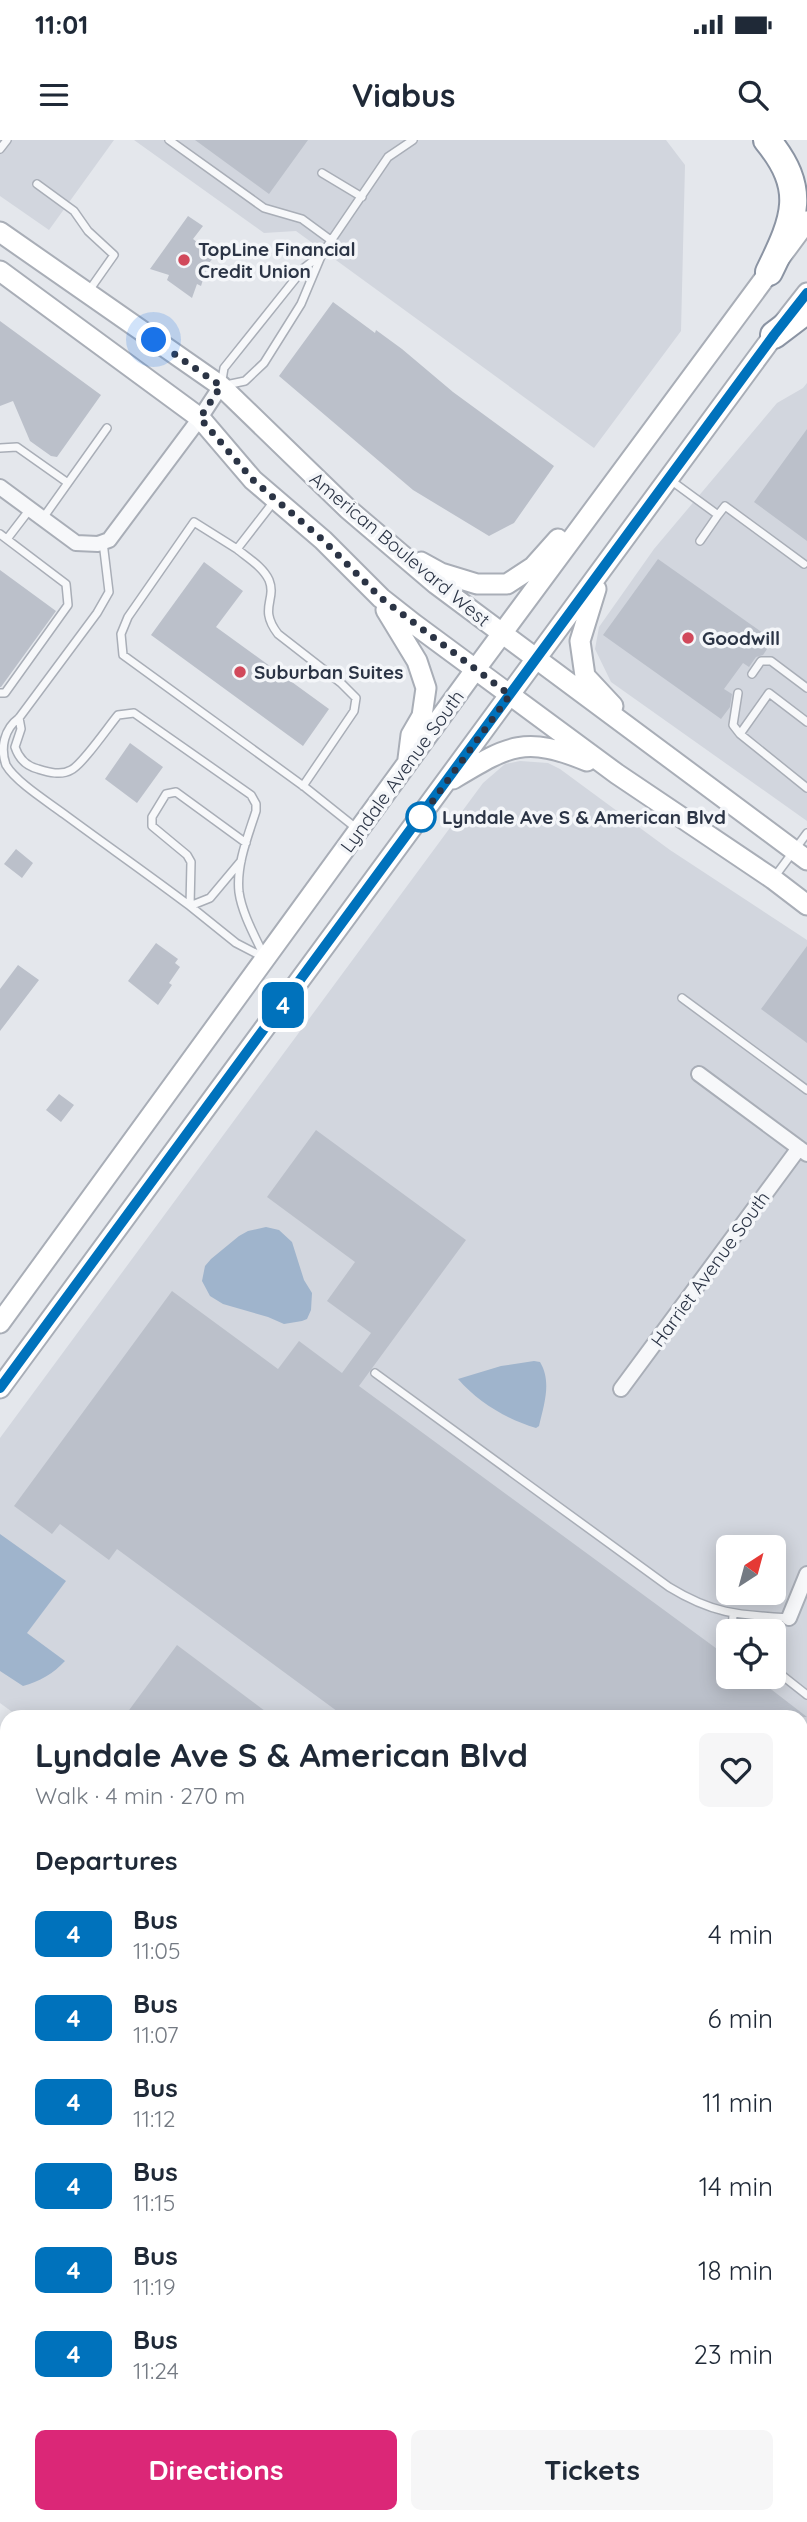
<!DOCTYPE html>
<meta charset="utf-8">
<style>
body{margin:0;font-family:Quicksand,sans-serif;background:#f6f6f7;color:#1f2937;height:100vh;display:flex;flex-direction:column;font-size:26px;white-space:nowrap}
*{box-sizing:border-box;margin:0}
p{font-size:23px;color:#747a83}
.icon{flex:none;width:38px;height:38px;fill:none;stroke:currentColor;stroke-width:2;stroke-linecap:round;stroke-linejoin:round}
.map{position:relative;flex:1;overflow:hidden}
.drawer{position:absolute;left:0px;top:1570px;width:808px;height:814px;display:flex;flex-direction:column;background:#fff;border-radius:21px 21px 0 0;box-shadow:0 4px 18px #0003}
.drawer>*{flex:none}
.badge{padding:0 14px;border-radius:10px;font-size:24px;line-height:46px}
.needle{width:46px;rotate:36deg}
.controls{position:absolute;left:716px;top:1395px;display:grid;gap:14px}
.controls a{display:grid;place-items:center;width:70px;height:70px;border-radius:10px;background:#fff;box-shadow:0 4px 18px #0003;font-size:35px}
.you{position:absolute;width:35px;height:35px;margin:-18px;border:5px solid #fff;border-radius:50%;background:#1a73e8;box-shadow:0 0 0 10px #1a73e833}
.map>.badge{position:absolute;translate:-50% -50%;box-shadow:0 0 0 4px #fff}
h2{padding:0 35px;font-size:26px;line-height:63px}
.round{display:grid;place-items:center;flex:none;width:74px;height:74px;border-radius:10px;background:#f6f6f7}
.headline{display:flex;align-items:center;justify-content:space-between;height:119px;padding:0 35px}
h1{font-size:33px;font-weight:700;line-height:52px}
.button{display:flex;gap:14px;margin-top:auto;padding:14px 35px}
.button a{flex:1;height:80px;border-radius:10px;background:#db2777;color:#fff;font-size:28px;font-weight:700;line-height:80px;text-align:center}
.button a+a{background:#f6f6f7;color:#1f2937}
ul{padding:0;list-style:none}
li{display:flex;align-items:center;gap:21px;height:84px;padding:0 35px}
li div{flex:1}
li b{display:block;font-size:26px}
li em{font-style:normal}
li .badge{min-width:77px;font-weight:700;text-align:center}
.status{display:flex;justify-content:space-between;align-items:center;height:49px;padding:0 35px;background:#fff;direction:ltr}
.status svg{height:19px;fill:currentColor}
header{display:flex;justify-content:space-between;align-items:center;height:91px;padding:0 35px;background:#fff;font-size:32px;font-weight:700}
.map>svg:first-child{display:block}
.built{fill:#d2d6de;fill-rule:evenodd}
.water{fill:#9fb4cc}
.building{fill:#bbc0ca}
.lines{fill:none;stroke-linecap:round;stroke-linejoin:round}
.service-casing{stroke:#a9aeb7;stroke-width:10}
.minor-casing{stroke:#a9aeb7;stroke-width:18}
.tertiary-casing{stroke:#a9aeb7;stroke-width:21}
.secondary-casing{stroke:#a9aeb7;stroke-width:23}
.motorway-casing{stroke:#8b94a3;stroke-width:30}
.service{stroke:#f7f8fa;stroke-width:7}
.minor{stroke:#f7f8fa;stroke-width:14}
.tertiary{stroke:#f7f8fa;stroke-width:18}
.secondary{stroke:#fff;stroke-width:19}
.motorway{stroke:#fff;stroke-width:26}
.rail-casing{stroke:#7d8696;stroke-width:8}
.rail{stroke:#f4f6f9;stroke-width:5;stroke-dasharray:16;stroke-linecap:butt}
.line-casing{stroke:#fff;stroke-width:16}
.line{stroke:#0072bc;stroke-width:10}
.walk{stroke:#2b3445;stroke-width:7;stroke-dasharray:0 12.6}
.poi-dot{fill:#d1495b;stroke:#f4f6f9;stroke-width:2.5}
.stop-dot{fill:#fff;stroke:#0072bc;stroke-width:3.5}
.labels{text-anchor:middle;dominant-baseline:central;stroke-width:7;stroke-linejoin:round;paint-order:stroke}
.poi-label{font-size:19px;font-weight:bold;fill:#2b3445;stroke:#f4f6f9;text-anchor:start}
.street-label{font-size:19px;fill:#2b3445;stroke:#f4f6f9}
.stop-label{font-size:19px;font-weight:bold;fill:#2b3445;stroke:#f4f6f9;text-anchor:start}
</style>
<div class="status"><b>11:01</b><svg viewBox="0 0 49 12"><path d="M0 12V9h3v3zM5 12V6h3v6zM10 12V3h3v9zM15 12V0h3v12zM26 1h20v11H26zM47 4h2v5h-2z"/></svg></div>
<header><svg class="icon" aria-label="menu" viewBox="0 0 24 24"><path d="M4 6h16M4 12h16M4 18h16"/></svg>Viabus<svg class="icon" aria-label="search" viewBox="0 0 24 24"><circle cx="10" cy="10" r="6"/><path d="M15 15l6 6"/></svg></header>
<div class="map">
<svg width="807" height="2382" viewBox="0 0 807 2382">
<rect width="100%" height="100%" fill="#e4e7ec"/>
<!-- built -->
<path class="built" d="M0 0H114L49 90 0 56Z
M134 0H666L685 25 681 191 594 308 296 91 264 93Z
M807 243V681L611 542 595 509 599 487 654 409 777 263 803 248Z
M520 621 548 623 560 629 670 710 807 800V1846L802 1854V1577H19L0 1563V1298L483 643 505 624ZM728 1407H774V1452H728ZM728 1491H774V1536H728Z"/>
<!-- water -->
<path class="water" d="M266 1087 279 1090 292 1102 304 1140 312 1153 311 1170 307 1179 302 1181 284 1184 268 1177 223 1164 210 1156 202 1141 205 1126 211 1119 239 1096 248 1091Z
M534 1221 540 1222C552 1242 544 1264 539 1286L536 1288C506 1279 478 1262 458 1239L501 1226Z
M0 1394 66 1441 27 1493 65 1521C54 1533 39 1542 23 1546L0 1531Z"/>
<!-- building -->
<path class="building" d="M195 0H308L269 54Z
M188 76 203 86 193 99 215 116 208 124 201 146 197 144 192 158 167 140 169 135 150 129Z
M333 162 375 193 376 190 402 209 453 252 554 326 514 383 489 396 413 350 279 236Z
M0 181 101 255 57 317 51 316 30 301 13 261 0 266Z
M807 289V401L754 362Z
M658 419 773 500 763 515 756 517 749 527 743 523 724 549 732 554 730 567 721 579 603 495Z
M204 422 243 451 216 487 329 569 303 606 151 495Z
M0 430 56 471 1 547H0Z
M130 603 163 627 137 663 105 639Z
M16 709 33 723 22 738 4 724Z
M156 803 178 819 175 823 180 827 169 843 172 845 158 865 128 841Z
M807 806V903L761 869Z
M18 825 39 840 0 891V849Z
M59 954 74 965 61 982 46 970Z
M316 990 466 1100 359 1246 728 1517V1536H754L807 1577H345L117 1409 109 1420 60 1384 52 1394 14 1366 172 1151 278 1229 299 1201 342 1233 371 1193 327 1161 355 1122 267 1057Z
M177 1505 273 1577H124Z"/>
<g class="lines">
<defs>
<path id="service" d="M169 0 264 68 302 79 332 101
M0 9 7 0
M322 33 362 57
M37 44 74 71 88 91 114 115 88 152
M322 114 304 128 224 228 221 246 245 241 264 223 301 164 322 114 388 17 413 0
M0 308 17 307 68 343
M669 339 718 375 700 401
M275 360 237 409 194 382 128 477 121 494 123 515 306 648 356 688
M718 375 725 366 804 424
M43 378 107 288
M0 394 66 444 68 465 5 553H0
M7 399 30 369
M103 402 109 452 97 473 19 578C4 589 0 608 6 625 16 642 48 662 64 674 106 705 149 735 190 766L210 758 241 721
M237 409C248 418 263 427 269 440 277 460 258 468 278 494L341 543 356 558 354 571 303 646
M752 534 761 521H771L807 548
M738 553 733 585 740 594 807 648
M19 578 21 589 15 607C19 619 26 626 38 629 48 632 61 636 71 630 82 625 108 587 118 575L134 573 251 655 256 664V671C248 696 236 725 239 752 242 774 256 798 265 818L236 803 190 766 191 722 187 715 152 686V677L166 654 176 652 246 703
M740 594 769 553 807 582
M773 739 807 693
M682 858 807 950
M375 1233 669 1447C713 1474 738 1475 789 1478
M732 1491 733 1475
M774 1529 807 1555
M802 1797 807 1790
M802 2115 807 2108
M7 2340V2359
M222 2376 230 2382
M2 2382 7 2366"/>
<path id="minor" d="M0 347 76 403 98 404 109 400 200 278 221 246
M699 934 807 1014
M621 1249 799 1008
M789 1478 807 1434
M802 1920 807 1912
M0 2087 7 2077
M0 2215 7 2220
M802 2320 807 2312
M109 2382 113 2376
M756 2382 760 2376"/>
<path id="tertiary" d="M0 1601 7 1606
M0 1640 7 1645
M802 2217 807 2221"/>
<path id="secondary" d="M0 92 221 246 348 369 436 444 807 720
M0 131 200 278 253 340 323 400 381 458 414 484 617 634 773 739 807 765
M421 422 441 433 477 444H507L533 427 558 399
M596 449 580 501 585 536 613 566
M386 470 417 521 426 548 422 576 411 595 408 619
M453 639C508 606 524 595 587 621
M0 1183 475 530 807 81
M0 1248 774 195 807 153"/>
<path id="motorway" d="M767 0C807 49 796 77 769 132
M774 195 807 170"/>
</defs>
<!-- service casing -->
<use href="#service" class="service-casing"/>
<!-- minor casing -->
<use href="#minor" class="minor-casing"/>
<!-- tertiary casing -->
<use href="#tertiary" class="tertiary-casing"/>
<!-- secondary casing -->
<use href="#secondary" class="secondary-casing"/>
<!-- motorway casing -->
<use href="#motorway" class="motorway-casing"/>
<!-- service -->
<use href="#service" class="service"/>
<!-- minor -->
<use href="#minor" class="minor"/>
<!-- tertiary -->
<use href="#tertiary" class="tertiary"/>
<!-- secondary -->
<use href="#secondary" class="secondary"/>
<!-- motorway -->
<use href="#motorway" class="motorway"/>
<defs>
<path id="rail" d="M802 1880 807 1873
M431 2382 435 2376"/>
</defs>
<!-- rail casing -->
<use href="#rail" class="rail-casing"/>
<!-- rail -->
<use href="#rail" class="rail"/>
</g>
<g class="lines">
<defs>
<path id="line" d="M0 1248 774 195 807 153"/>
</defs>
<!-- line casing -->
<use href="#line" class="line-casing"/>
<!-- line -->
<use href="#line" class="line"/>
<!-- walk -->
<path class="walk" d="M154 200 221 246 200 278 253 340 323 400 381 458 510 555 421 677"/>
</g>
<!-- markers -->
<g class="poi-dot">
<circle cx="184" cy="120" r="7"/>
<circle cx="688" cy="498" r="7"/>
<circle cx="240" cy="532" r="7"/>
</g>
<circle class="stop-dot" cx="421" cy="677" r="14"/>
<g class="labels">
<!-- poi labels -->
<g class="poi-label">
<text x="198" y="109">TopLine Financial<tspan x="198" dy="22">Credit Union</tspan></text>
<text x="702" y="498">Goodwill</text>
<text x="254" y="532">Suburban Suites</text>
</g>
<!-- street labels -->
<g class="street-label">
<text transform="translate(400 409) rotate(40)">American Boulevard West</text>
<text transform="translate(402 631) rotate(-54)">Lyndale Avenue South</text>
<text transform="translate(710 1129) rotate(-54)">Harriet Avenue South</text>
</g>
<!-- stop labels -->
<g class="stop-label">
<text x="442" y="677">Lyndale Ave S &amp; American Blvd</text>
</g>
</g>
</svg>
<div class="controls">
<a><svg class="needle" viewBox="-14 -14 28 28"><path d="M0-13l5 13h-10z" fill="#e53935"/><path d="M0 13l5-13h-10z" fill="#747a83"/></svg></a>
<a><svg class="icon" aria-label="locate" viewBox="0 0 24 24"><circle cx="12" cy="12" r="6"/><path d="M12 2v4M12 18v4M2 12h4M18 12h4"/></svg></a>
</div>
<div class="you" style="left:154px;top:200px"></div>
<b class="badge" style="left:283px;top:865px;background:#0072bc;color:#fff">4</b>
<section class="drawer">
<div class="headline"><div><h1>Lyndale Ave S &amp; American Blvd</h1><p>Walk · 4 min · 270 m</p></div><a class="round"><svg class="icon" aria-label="heart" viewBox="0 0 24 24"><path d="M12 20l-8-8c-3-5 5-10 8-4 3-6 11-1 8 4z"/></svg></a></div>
<h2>Departures</h2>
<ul>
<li><span class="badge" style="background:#0072bc;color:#fff">4</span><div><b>Bus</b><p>11:05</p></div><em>4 min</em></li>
<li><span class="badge" style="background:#0072bc;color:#fff">4</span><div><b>Bus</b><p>11:07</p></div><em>6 min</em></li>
<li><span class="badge" style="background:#0072bc;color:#fff">4</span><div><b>Bus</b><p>11:12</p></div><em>11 min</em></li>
<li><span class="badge" style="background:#0072bc;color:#fff">4</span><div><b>Bus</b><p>11:15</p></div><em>14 min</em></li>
<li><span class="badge" style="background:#0072bc;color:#fff">4</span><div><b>Bus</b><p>11:19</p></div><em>18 min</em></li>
<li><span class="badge" style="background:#0072bc;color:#fff">4</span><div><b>Bus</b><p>11:24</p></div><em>23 min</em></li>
</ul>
<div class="button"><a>Directions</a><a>Tickets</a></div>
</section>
</div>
